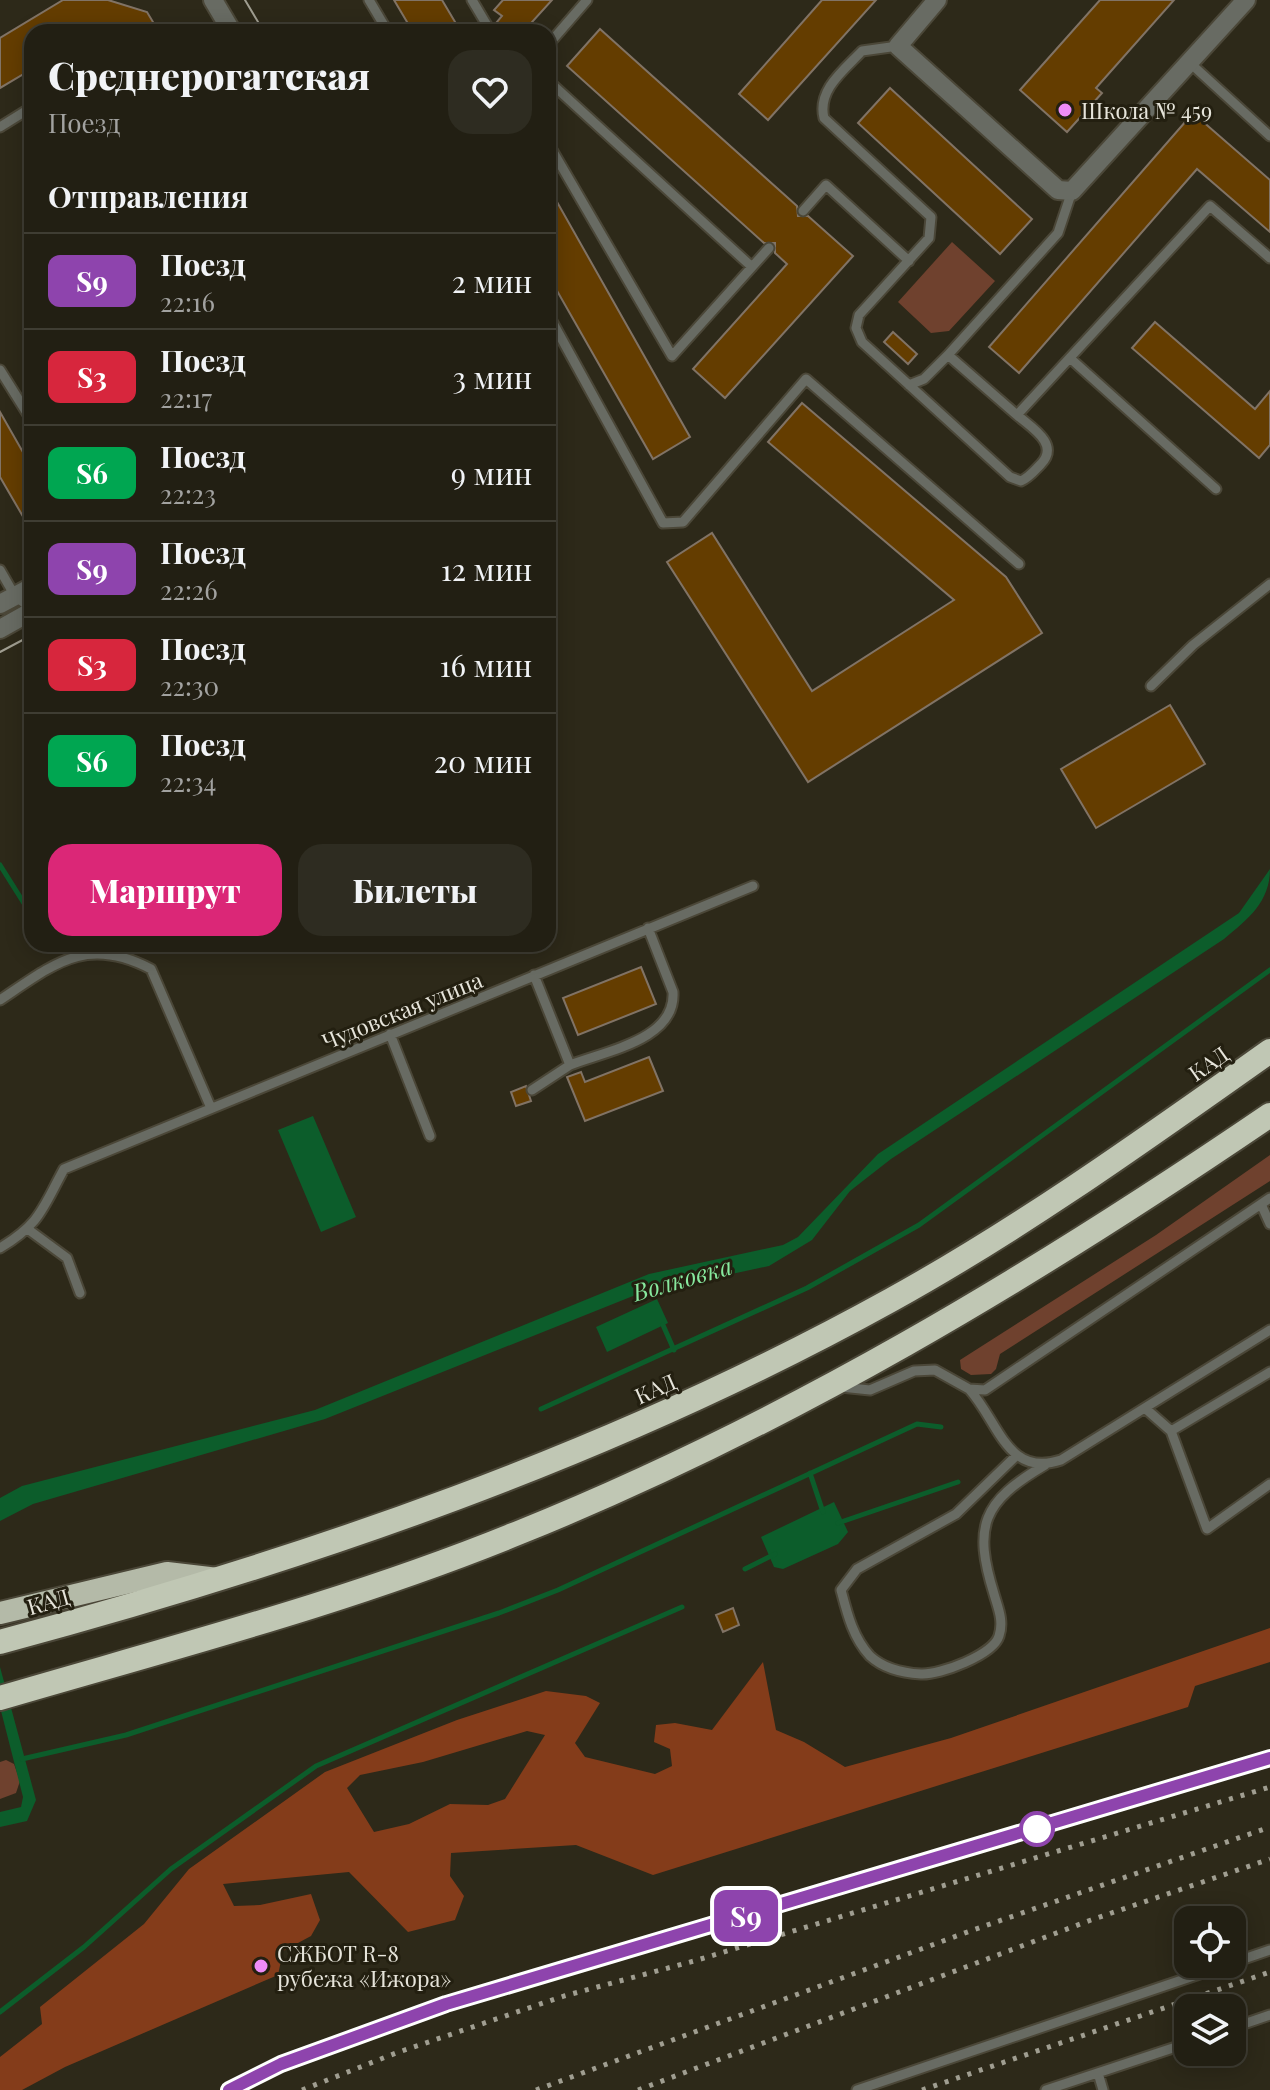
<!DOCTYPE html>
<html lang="ru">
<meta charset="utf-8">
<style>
body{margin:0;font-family:"Playfair Display",serif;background:#2e2c21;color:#f1f3f6;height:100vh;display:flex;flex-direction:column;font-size:30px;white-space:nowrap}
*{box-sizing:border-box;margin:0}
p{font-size:26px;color:#a2a2a0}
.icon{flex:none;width:44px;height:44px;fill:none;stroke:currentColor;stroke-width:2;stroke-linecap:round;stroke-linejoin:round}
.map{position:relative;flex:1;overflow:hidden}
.sheet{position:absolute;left:24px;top:24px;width:532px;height:928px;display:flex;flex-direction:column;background:#221f13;border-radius:24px;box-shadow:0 4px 20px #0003,0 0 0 2px #3f3d33}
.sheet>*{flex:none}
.badge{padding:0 16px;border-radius:12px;font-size:28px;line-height:52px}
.buttons{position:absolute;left:1174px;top:1906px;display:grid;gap:16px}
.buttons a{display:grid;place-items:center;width:72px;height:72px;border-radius:16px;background:#221f13;box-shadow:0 4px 20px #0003,0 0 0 2px #3f3d33;font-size:40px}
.map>.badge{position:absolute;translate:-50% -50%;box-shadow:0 0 0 4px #fff}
h2{padding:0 24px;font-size:30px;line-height:72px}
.round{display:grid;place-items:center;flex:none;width:84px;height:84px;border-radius:24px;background:#2e2c21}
.summary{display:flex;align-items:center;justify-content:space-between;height:136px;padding:0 24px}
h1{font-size:38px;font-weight:800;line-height:60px}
.primary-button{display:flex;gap:16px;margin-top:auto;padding:16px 24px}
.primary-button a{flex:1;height:92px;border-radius:24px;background:#db2777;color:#fff;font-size:32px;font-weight:800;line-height:92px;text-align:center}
.primary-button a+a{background:#2e2c21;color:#f1f3f6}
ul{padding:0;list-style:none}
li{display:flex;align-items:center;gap:24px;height:96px;padding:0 24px;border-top:2px solid #3f3d33}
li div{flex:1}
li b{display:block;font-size:30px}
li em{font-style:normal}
li .badge{min-width:88px;font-weight:700;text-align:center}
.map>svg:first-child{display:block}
.green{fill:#6f412e}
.forest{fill:#843c1a;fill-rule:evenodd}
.water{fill:#0c5d2b}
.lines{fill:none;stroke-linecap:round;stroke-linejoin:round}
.stream{stroke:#0c5d2b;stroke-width:5}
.building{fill:#643d00;stroke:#817365;stroke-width:2}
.service-casing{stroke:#4b4738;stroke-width:13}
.minor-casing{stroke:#4b4738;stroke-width:22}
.trunk-casing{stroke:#4b4738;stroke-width:26}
.motorway-casing{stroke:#4b4738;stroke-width:28}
.service{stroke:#686b63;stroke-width:9}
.minor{stroke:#686b63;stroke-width:18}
.trunk{stroke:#b4baa8;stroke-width:22}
.motorway{stroke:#c0c7b4;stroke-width:24}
.tram{stroke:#a09e91;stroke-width:2}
.rail{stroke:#a09e91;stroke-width:5;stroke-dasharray:4 8;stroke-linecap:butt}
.line-casing{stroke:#fff;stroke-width:18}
.line{stroke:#8e44ad;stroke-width:12}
.poi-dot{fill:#ee8cf8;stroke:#231f10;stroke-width:3}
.stop-dot{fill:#fff;stroke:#8e44ad;stroke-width:4}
.labels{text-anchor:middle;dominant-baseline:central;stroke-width:6;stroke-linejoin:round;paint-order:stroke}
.poi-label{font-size:22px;fill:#e6e4da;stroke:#231f10;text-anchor:start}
.street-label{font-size:22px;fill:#e6e4da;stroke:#231f10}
.water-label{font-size:24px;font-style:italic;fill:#87e99e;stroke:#231f10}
</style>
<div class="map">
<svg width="1270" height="2090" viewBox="0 0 1270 2090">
<rect width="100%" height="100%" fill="#2d2919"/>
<!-- green -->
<path class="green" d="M952 242 995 281 949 331 931 333 898 302Z
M1270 1155V1181L1000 1354 996 1369 991 1374 971 1375 961 1369 960 1360 1156 1235Z
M6 1760 14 1764 20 1781 16 1793 0 1799V1762Z"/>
<!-- forest -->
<path class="forest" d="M1270 1628V1662L1195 1686 1188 1707 653 1875 576 1845 451 1853 450 1876 464 1896 455 1920 408 1932 349 1872 223 1884 234 1906 260 1905 311 1894 320 1920 311 1936 283 1951 278 1975 65 2067 22 2090H0V2057L42 2024 40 2007 144 1924 189 1869 325 1772 457 1720 546 1691 586 1696 600 1703 575 1743 585 1757 655 1774 672 1766 670 1749 654 1742 656 1725 675 1723 712 1730 763 1662 776 1730 804 1742 845 1767 951 1738ZM527 1731 545 1735 505 1799 488 1805 450 1804 409 1824 374 1832 347 1788 360 1775 423 1762Z"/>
<!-- water -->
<path class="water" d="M1270 869C1270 902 1248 919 1224 939L891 1159 850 1191 812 1240 769 1266 638 1294 325 1419 33 1504 0 1521V1498L22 1486 315 1410 649 1274 783 1245 798 1237 878 1154 1239 913Z
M313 1116 356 1217 321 1232 278 1130Z
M657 1299 668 1323 607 1352 596 1327Z
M834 1502 848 1532 838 1544 783 1569 774 1567 761 1537Z
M0 1667 36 1800 27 1821 0 1827V1812L21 1807 23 1797 0 1707Z"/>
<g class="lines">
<!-- stream -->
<path class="stream" d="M0 865 32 916
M663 1325 674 1350
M541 1409 807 1288 919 1225 1270 970
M810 1473 823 1512
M838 1523 958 1482
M745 1569 775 1554
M22 1759 126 1735 499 1613 558 1590 917 1424 941 1427
M0 2012 84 1947 171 1869 316 1766 682 1607"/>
</g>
<!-- building -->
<path class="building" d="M63 0H108L147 12 159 32H32V69L0 88V38Z
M394 0H442L461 32H413Z
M503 0H552L523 32H507L496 23 502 16 494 10Z
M822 0H876L768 120 739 94Z
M1100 0H1174L1096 88 1102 93 1067 132 1020 90Z
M600 29 797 206 798 216H808L853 256 725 398 693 369 787 264 775 253V243H764L567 66Z
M890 88 1032 219 1000 254 858 123Z
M1193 113 1270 180V232L1197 169 1019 373 989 347Z
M548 186 690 437 653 459 548 275Z
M1155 322 1255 409 1270 391V445L1259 458 1132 348Z
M893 332 917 354 908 364 884 342Z
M802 403 1006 577 1042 633 808 782 667 562 712 533 812 691 954 600 768 442Z
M0 412 32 468V532L0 477Z
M1170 705 1205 764 1096 828 1061 769Z
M641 967 656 1004 578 1035 563 998Z
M649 1057 663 1091 585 1121 567 1077 581 1072 585 1082Z
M526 1086 531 1101 516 1106 511 1092Z
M733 1608 739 1625 723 1632 716 1615Z"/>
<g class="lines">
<defs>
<path id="service" d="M369 0 388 32
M472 0 491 32
M548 45 587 0
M898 46 862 51C844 70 817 90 824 118L931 217 929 238 859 315 856 328 862 342 1010 477 1021 481C1030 477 1034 471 1041 464 1060 444 1032 428 1017 415
M1189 62 1270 136
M548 90 553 85 752 267
M0 127 32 107
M548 143 672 356 769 248
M1072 191 1058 233 948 355 1017 415 1210 206 1270 258
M803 211 826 185 909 261
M548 314 663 523 683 522 806 379 1019 564
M1071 359 1216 489
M0 370 32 421
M909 385 924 379 948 355
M0 570 15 596 32 609
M1151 686 1193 645 1270 584
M534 975 570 1065C605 1051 676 1040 673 992L648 928
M0 1000C54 964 86 935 151 969L211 1108
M390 1034 430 1136
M532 1090 570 1065
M1261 1204 1270 1224
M29 1230 67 1258 80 1293
M0 1248C41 1223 42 1209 64 1169L753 886
M841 1387 870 1390 914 1371 935 1370 969 1389 985 1390 1270 1198
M969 1389C999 1422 1007 1478 1061 1460L1270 1330
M1146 1409 1171 1431 1270 1372
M1171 1431 1207 1529 1270 1484
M1017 1455 956 1514 857 1569 841 1590C847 1613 853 1638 870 1656 883 1668 903 1673 921 1674 940 1675 993 1655 999 1636 1004 1621 998 1608 994 1594 973 1526 982 1502 1045 1465
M1232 1963 1270 1950
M1232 2028 1270 2015
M1098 2073 1103 2090
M857 2090 1229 1964
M1046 2090 1188 2043"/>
<path id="minor" d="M213 0 232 32
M937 0 898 46 1058 190 1072 191 1246 0
M0 604 32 587
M0 629 32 611"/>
<path id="trunk" d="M0 1613 167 1573 218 1579"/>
<path id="motorway" d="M0 1642C308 1559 611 1455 891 1300 1023 1227 1147 1138 1270 1051
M0 1698C174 1647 349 1602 518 1533 786 1425 1032 1277 1270 1115"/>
</defs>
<!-- service casing -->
<use href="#service" class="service-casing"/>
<!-- minor casing -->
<use href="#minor" class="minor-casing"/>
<!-- trunk casing -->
<use href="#trunk" class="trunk-casing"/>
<!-- motorway casing -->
<use href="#motorway" class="motorway-casing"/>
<!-- service -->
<use href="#service" class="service"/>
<!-- minor -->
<use href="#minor" class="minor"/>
<!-- trunk -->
<use href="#trunk" class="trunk"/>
<!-- motorway -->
<use href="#motorway" class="motorway"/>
<!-- tram -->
<path class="tram" d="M245 0 264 32
M0 652 32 635"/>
<!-- rail -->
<path class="rail" d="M229 2090 281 2064 446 2004 1270 1758
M302 2090 396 2053 564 1996 694 1961 1270 1787
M536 2090 973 1930 1270 1827
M638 2090 1091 1920 1270 1859
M922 2090 1270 1972"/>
</g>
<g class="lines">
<defs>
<path id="line" d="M229 2090 281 2064 446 2004 1270 1758"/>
</defs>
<!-- line casing -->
<use href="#line" class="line-casing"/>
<!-- line -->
<use href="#line" class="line"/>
</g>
<!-- markers -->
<g class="poi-dot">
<circle cx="1065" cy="110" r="8"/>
<circle cx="261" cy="1966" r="8"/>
</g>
<circle class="stop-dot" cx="1037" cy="1829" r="16"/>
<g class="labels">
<!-- poi labels -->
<g class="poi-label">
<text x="1081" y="110">Школа № 459</text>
<text x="277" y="1953">СЖБОТ R-8<tspan x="277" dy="25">рубежа «Ижора»</tspan></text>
</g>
<!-- street labels -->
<g class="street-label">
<text transform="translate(402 1010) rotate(-22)">Чудовская улица</text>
<text transform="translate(1208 1063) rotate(-35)">КАД</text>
<text transform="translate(655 1388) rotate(-24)">КАД</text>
<text transform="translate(48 1601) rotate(-16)">КАД</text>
</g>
<!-- water labels -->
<g class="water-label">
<text transform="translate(682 1278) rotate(-16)">Волковка</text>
</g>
</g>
</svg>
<div class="buttons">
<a><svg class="icon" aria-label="locate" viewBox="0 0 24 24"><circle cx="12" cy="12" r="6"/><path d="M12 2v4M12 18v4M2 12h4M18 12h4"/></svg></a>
<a><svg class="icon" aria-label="layers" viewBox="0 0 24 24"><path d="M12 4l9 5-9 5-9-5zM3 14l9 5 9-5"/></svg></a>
</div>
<b class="badge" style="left:746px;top:1916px;background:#8e44ad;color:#fff">S9</b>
<section class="sheet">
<div class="summary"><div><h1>Среднерогатская</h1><p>Поезд</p></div><a class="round"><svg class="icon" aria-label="heart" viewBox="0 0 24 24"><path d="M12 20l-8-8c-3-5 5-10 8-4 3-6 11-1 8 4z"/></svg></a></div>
<h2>Отправления</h2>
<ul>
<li><span class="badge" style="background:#8e44ad;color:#fff">S9</span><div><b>Поезд</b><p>22:16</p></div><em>2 мин</em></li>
<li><span class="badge" style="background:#d7263d;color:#fff">S3</span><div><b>Поезд</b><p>22:17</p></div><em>3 мин</em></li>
<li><span class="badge" style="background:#00a651;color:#fff">S6</span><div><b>Поезд</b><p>22:23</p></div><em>9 мин</em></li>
<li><span class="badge" style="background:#8e44ad;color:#fff">S9</span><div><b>Поезд</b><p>22:26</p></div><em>12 мин</em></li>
<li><span class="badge" style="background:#d7263d;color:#fff">S3</span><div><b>Поезд</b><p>22:30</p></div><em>16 мин</em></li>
<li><span class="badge" style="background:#00a651;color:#fff">S6</span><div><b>Поезд</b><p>22:34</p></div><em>20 мин</em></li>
</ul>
<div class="primary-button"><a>Маршрут</a><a>Билеты</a></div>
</section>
</div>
